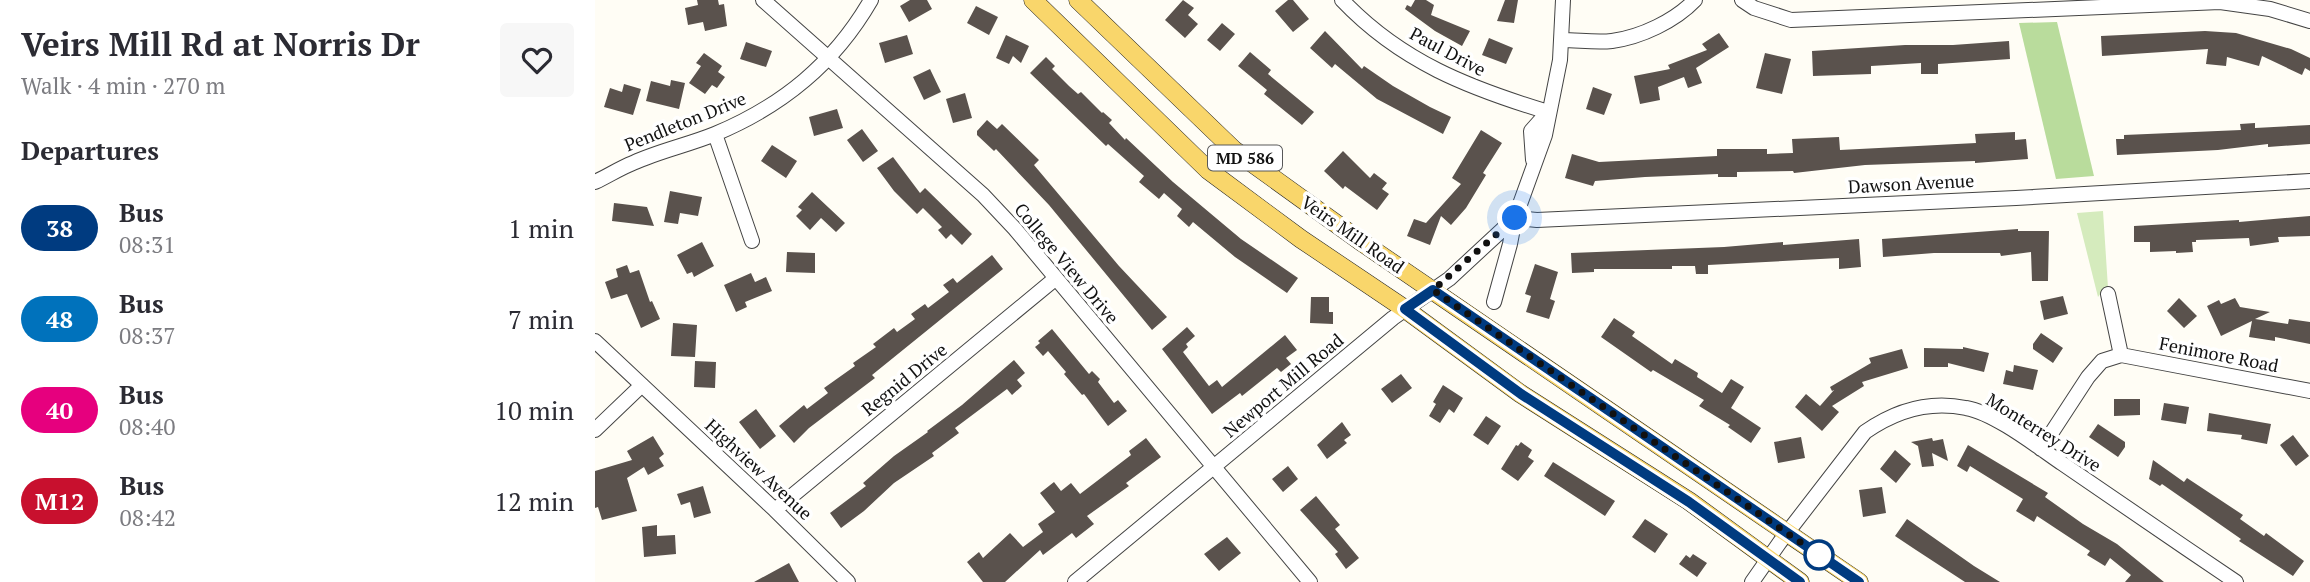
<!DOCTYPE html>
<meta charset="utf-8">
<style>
body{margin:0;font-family:"PT Serif",serif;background:#f7f7f7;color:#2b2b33;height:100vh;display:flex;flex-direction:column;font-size:26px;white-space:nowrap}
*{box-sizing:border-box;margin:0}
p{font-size:23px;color:#7c7c81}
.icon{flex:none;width:38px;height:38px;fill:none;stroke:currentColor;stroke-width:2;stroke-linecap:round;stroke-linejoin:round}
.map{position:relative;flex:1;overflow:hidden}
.drawer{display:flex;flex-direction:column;background:#fff;width:595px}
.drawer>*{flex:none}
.badge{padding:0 14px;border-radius:23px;font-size:24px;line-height:46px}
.you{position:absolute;width:35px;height:35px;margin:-18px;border:5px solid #fff;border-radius:50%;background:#1a73e8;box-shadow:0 0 0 10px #1a73e833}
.map>.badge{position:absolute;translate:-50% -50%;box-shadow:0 0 0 4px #fff}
h2{padding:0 21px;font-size:26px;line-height:63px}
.round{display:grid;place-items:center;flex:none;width:74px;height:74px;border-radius:7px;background:#f7f7f7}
.summary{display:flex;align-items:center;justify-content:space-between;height:119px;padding:0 21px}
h1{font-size:33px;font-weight:800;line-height:52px}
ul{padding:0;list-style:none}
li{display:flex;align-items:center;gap:21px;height:91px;padding:0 21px}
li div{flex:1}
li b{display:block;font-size:26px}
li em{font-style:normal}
li .badge{min-width:77px;font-weight:700;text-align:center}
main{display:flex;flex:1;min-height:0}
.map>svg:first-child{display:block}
.green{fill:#d5ebbd}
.forest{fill:#b9dc9c}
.building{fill:#5a524d}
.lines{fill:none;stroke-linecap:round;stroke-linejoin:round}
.minor-casing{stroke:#444;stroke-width:16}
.major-casing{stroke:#222;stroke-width:19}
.minor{stroke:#fff;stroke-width:14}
.major{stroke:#f9d66b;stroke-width:18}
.line-casing{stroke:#fff;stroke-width:16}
.line{stroke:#003b80;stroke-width:10}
.walk{stroke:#111;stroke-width:7;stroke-dasharray:0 12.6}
.stop-dot{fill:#fff;stroke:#003b80;stroke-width:3.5}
.labels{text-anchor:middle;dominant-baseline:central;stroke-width:7;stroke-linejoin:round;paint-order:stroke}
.shield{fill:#fff;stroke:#585858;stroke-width:2}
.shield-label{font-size:16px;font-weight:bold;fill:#111}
.street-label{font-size:18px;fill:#111;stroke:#fff}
</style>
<main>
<section class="drawer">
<div class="summary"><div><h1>Veirs Mill Rd at Norris Dr</h1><p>Walk · 4 min · 270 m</p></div><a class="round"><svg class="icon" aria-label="heart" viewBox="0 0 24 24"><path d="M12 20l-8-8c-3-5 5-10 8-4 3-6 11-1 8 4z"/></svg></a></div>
<h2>Departures</h2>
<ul>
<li><span class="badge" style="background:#003b80;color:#fff">38</span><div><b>Bus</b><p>08:31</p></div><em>1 min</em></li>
<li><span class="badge" style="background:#0072bc;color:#fff">48</span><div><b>Bus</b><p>08:37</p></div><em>7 min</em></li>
<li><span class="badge" style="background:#e6007e;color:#fff">40</span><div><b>Bus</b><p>08:40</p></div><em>10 min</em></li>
<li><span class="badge" style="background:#c8102e;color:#fff">M12</span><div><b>Bus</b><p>08:42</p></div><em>12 min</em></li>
</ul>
</section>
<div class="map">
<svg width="1715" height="582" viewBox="0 0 1715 582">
<rect width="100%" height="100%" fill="#fffdf5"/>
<!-- green -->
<path class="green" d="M1508 211 1513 288 1509 289 1503 297 1482 213Z"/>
<!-- forest -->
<path class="forest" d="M1462 22 1499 176 1461 179 1424 23Z"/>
<!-- building -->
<path class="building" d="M102 0H123L124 5 129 4 132 26 110 31 108 22 93 25 90 8 103 5Z
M315 0H332L337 9 314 22 305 6Z
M588 0 599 8 593 15 603 24 590 38 570 20Z
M693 0H698L714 19 698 32 680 11Z
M820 0H831L839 5 836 15 875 31 867 46 840 31 810 9 812 5 816 7Z
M910 0H923L919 23 902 21Z
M381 6 403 17 394 35 372 23Z
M627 23 640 34 625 51 612 40Z
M730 31 767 69 769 66 798 86 835 107 856 117 848 134 782 99 740 64 737 68 715 48Z
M1610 31 1641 33 1696 49 1715 58V71L1710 68 1707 75 1667 56 1664 66 1632 57 1631 66 1611 64 1613 49 1507 56 1506 36Z
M1124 33 1134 47 1101 68 1107 83 1093 88 1089 77 1063 87 1065 100 1045 104 1039 76 1075 69 1073 65 1112 50 1107 44Z
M312 35 318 54 290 63 284 43Z
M411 35 434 46 426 63 418 56 414 64 401 58Z
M894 38 918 48 911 64 887 55Z
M1414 41 1415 59 1343 64V74H1326V63L1276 66V74L1218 76 1217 51 1310 45H1358Z
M151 42 177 51 171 67 145 59Z
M655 52 676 70 673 74 719 112 707 125 669 94 672 90 643 66Z
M109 53 127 66 123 72 130 77 122 88 117 85 110 94 94 83 106 66 101 63Z
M1170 53 1196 59 1187 94 1161 88Z
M451 57 460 66 457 69 474 86 483 94 486 92 507 113 508 112 517 120 514 123 530 140 531 138 578 182 646 239 703 278 692 293 640 257 598 222 594 227 582 216 587 209 569 193 564 199 544 182 549 176 513 144 511 146 435 73Z
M335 69 346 92 329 100 318 77Z
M76 80 90 83 84 109 51 101 56 81 75 86Z
M29 84 46 89 38 115 9 107 15 88 27 92Z
M998 87 1017 94 1009 115 991 109Z
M370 93 377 118 358 123 351 99Z
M242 109 248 128 219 136 214 117Z
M392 120 402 129 407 124 444 160 439 165 524 266 572 317 557 330 454 205 401 149 399 151 382 135V131Z
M1660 123V128L1715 125V144L1673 147V144L1623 150 1522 155 1521 139H1529V135L1646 130 1645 124Z
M267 129 283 151 268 162 252 140Z
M886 130 907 143 888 173 891 175 871 208 856 225 846 216 835 245 812 236 819 219 831 223 866 184 857 178Z
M1420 132V140L1431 139 1433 159 1380 163V161L1270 165 1199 173 1198 171 1142 172V177H1123V174L1050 177 1000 181 998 186 970 178 977 154 1004 162 1122 156V149H1172V154L1198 153 1197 139 1244 137 1245 150 1381 143 1380 134Z
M177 145 202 161 191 178 166 161Z
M748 151 775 178 779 173 792 183 787 189 794 194 782 210 750 186 748 189 729 171Z
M298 157 325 193 330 188 377 234 367 245 356 234 351 239 343 230 347 227 328 208 322 214 299 191 282 168Z
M75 191 107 197 103 216 85 213 83 224 69 222Z
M217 192 250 223 241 232 226 218 215 230 201 216 207 210 203 207Z
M19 203 52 207 59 226 17 221Z
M1715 216V236L1683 237 1684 242 1655 246 1654 238 1601 240V242H1597L1598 252 1581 253V251L1555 252V242H1539V226L1644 220V222Z
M1423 229V231H1454L1453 281H1437L1436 252 1406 256 1405 253H1339L1288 257 1287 239Z
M1264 239 1266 267 1244 269V258L1113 265V274H1101L1100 266H1077V269H999V272L977 273 976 253 1129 247 1188 242V245Z
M107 242 119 266 99 277 97 272 92 274 82 255Z
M192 252 220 253V273L191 272Z
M397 255 408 269 277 375 280 378 214 428 199 443 184 426 209 405 212 409 233 393 229 388 260 366 258 363 281 347 278 344 299 328 302 332 320 319 316 314 330 304 333 308 354 292 348 285 358 278 362 283Z
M940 264 963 272 955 299 960 301 954 319 931 312 936 296 930 294Z
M32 265 35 273 44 270 55 302 57 301 65 319 46 328 32 294 16 299 10 282 23 277 21 269Z
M156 273 160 282 171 277 177 291 150 302 152 307 141 312 129 285Z
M1468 296 1473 314 1449 320 1445 301Z
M716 297H734V312H738V324L715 323Z
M1584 298 1602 316 1589 328 1572 311Z
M1640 298 1645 307 1675 312 1660 319 1693 324 1694 319 1715 322V344L1680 337V341L1654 337 1657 321 1626 336 1612 306 1624 300 1626 304Z
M1019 318 1040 332 1037 336 1077 364 1080 359 1103 373 1102 377 1127 393 1136 379 1149 387 1136 408 1166 428 1156 443 1133 427 1135 425 1104 406 1109 400 1058 370 1056 372 1006 337Z
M78 323 102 325 100 357 76 356Z
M592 327 600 336 591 344 593 347 588 352 614 386 622 380 627 387 690 335 702 350 691 358 696 364 686 372 682 368 647 396 645 393 617 414 567 349Z
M457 329 494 374 497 371 505 379 503 382 519 403 523 400 532 411 513 426 489 394 487 395 469 374 471 372 453 351 448 356 440 347 445 343 443 341Z
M1446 333 1468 348 1458 363 1438 349V344Z
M1368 347 1394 353 1389 372 1353 363V367H1329V348L1368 349Z
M1307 349 1313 368 1267 382 1269 386 1237 406 1244 412 1227 431 1200 407 1211 394 1225 406 1239 390 1237 391 1235 387 1276 363 1274 358Z
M419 360 430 373 422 380 427 386 417 395 412 389 360 428 364 433 337 453 339 456 299 483 269 511 246 528 235 513 271 486 268 483 299 456 333 432 332 431 367 405Z
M100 361 121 362 120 388 99 387Z
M1419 365 1443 370 1438 390 1408 384 1411 370 1418 372Z
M806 374 817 388 797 403 786 389Z
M848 385 868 398 859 413 854 409 845 423 834 416 841 404 838 402Z
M1519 399H1545V415L1519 416Z
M1569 403 1594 407 1591 424 1566 420Z
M161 409 181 436 165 449 144 422Z
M1614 413 1676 424 1672 444 1646 439 1647 435 1612 431Z
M891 416 906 426 893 445 878 435Z
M747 422 756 435 749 440 752 443 732 459 722 445Z
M1503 424 1530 442V447L1523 457 1494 437Z
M1698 435 1714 456 1701 466 1685 445Z
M58 436 69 454 64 458 69 466 53 475 49 467 32 478 42 511 7 520 3 507 0 508V471L37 460 32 451Z
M1206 437 1210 458 1183 463 1179 442Z
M551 438 566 457 531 483 534 486 492 516 499 524 481 538 477 533 448 555 445 550 410 582H388L372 562 384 552 388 558 415 533 428 547 448 532 443 524 460 512 445 493 459 482 466 491 476 483 485 494 536 455 534 451Z
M1337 438 1338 441 1348 439 1353 461 1337 453 1339 466 1327 467 1323 446 1316 442Z
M926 442 937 450 933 457 939 461 923 481 906 469 921 445 923 446Z
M1373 445 1453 493 1450 497 1488 524 1522 544 1569 582H1530L1536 575 1515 558 1510 566 1492 555 1495 551 1442 516 1439 522 1421 511 1428 499 1375 466 1372 472 1362 466Z
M1300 450 1316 464 1301 483 1285 469Z
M1558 460 1589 482 1592 478 1648 515 1645 519 1669 536 1671 533 1709 561 1698 576 1644 541 1646 539 1567 484 1565 486 1554 479Z
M958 462 1020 501 1010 516 949 476Z
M693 466 703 479 688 492 677 479Z
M108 486 116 513 99 518 95 502 86 505 82 494Z
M1287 487 1291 513 1268 517 1264 490Z
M721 496 745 525 740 529 764 558 751 569 740 554 743 552 705 510Z
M1050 519 1073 534 1060 553 1037 537Z
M1312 519 1379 566 1405 582H1370L1321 550 1300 536Z
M62 525V536L80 535 81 554 49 557 47 527Z
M632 537 646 553 624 571 609 554Z
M1098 554 1112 563 1102 577 1084 564 1091 555 1095 558Z
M194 563 204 582H159Z"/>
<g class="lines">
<defs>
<path id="minor" d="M168 0 388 195 420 229 715 582
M747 0C806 62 874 88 953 112
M1147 0 1159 8 1196 20 1625 2 1675 9 1715 21
M967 40C983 40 1001 43 1017 41 1046 37 1080 21 1100 0
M120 134 157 241
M938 160 936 131 952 113
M0 182C13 176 25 168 38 163 64 151 93 145 120 134 187 106 239 64 276 0
M920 218 942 220 1421 198 1715 181
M1513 294 1526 355
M899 302 915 244 920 218 950 135 965 60 968 0
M0 341 180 510 253 582
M0 430 47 385
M1446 449 1493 377 1507 361 1526 355 1715 391
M180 510 461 278
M480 582 798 318 854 279 920 218
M1157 582 1185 542 1270 432C1300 411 1333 400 1371 408 1400 413 1443 447 1468 464 1525 503 1583 543 1641 582"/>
<path id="major" d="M438 0 613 170 706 239 810 309 926 394 1094 501 1205 582
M483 0 639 150 768 243 1264 582"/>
</defs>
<!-- minor casing -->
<use href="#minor" class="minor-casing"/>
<!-- major casing -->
<use href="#major" class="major-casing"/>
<!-- minor -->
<use href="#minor" class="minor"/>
<!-- major -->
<use href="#major" class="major"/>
</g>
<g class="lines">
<defs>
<path id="line" d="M1205 582 1094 502 926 394 810 309 838 290 1264 582"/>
</defs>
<!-- line casing -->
<use href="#line" class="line-casing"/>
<!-- line -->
<use href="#line" class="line"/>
<!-- walk -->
<path class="walk" d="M920 218 838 290 1224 555"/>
</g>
<!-- markers -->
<circle class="stop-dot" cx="1224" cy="555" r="14"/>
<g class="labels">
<!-- shield labels -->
<rect class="shield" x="613" y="145.5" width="74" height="25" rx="5"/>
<g class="shield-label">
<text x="650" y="158">MD 586</text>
</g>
<!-- street labels -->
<g class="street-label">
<text transform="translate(853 51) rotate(28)">Paul Drive</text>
<text transform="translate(90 121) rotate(-22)">Pendleton Drive</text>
<text transform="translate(1316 183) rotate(-3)">Dawson Avenue</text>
<text transform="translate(758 234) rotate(35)">Veirs Mill Road</text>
<text transform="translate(472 263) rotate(50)">College View Drive</text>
<text transform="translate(1624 354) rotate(11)">Fenimore Road</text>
<text transform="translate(309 379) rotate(-39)">Regnid Drive</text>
<text transform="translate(688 385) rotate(-40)">Newport Mill Road</text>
<text transform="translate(1449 432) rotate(32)">Monterrey Drive</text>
<text transform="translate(164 469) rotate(43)">Highview Avenue</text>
</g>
</g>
</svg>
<div class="you" style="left:920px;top:218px"></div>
</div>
</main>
